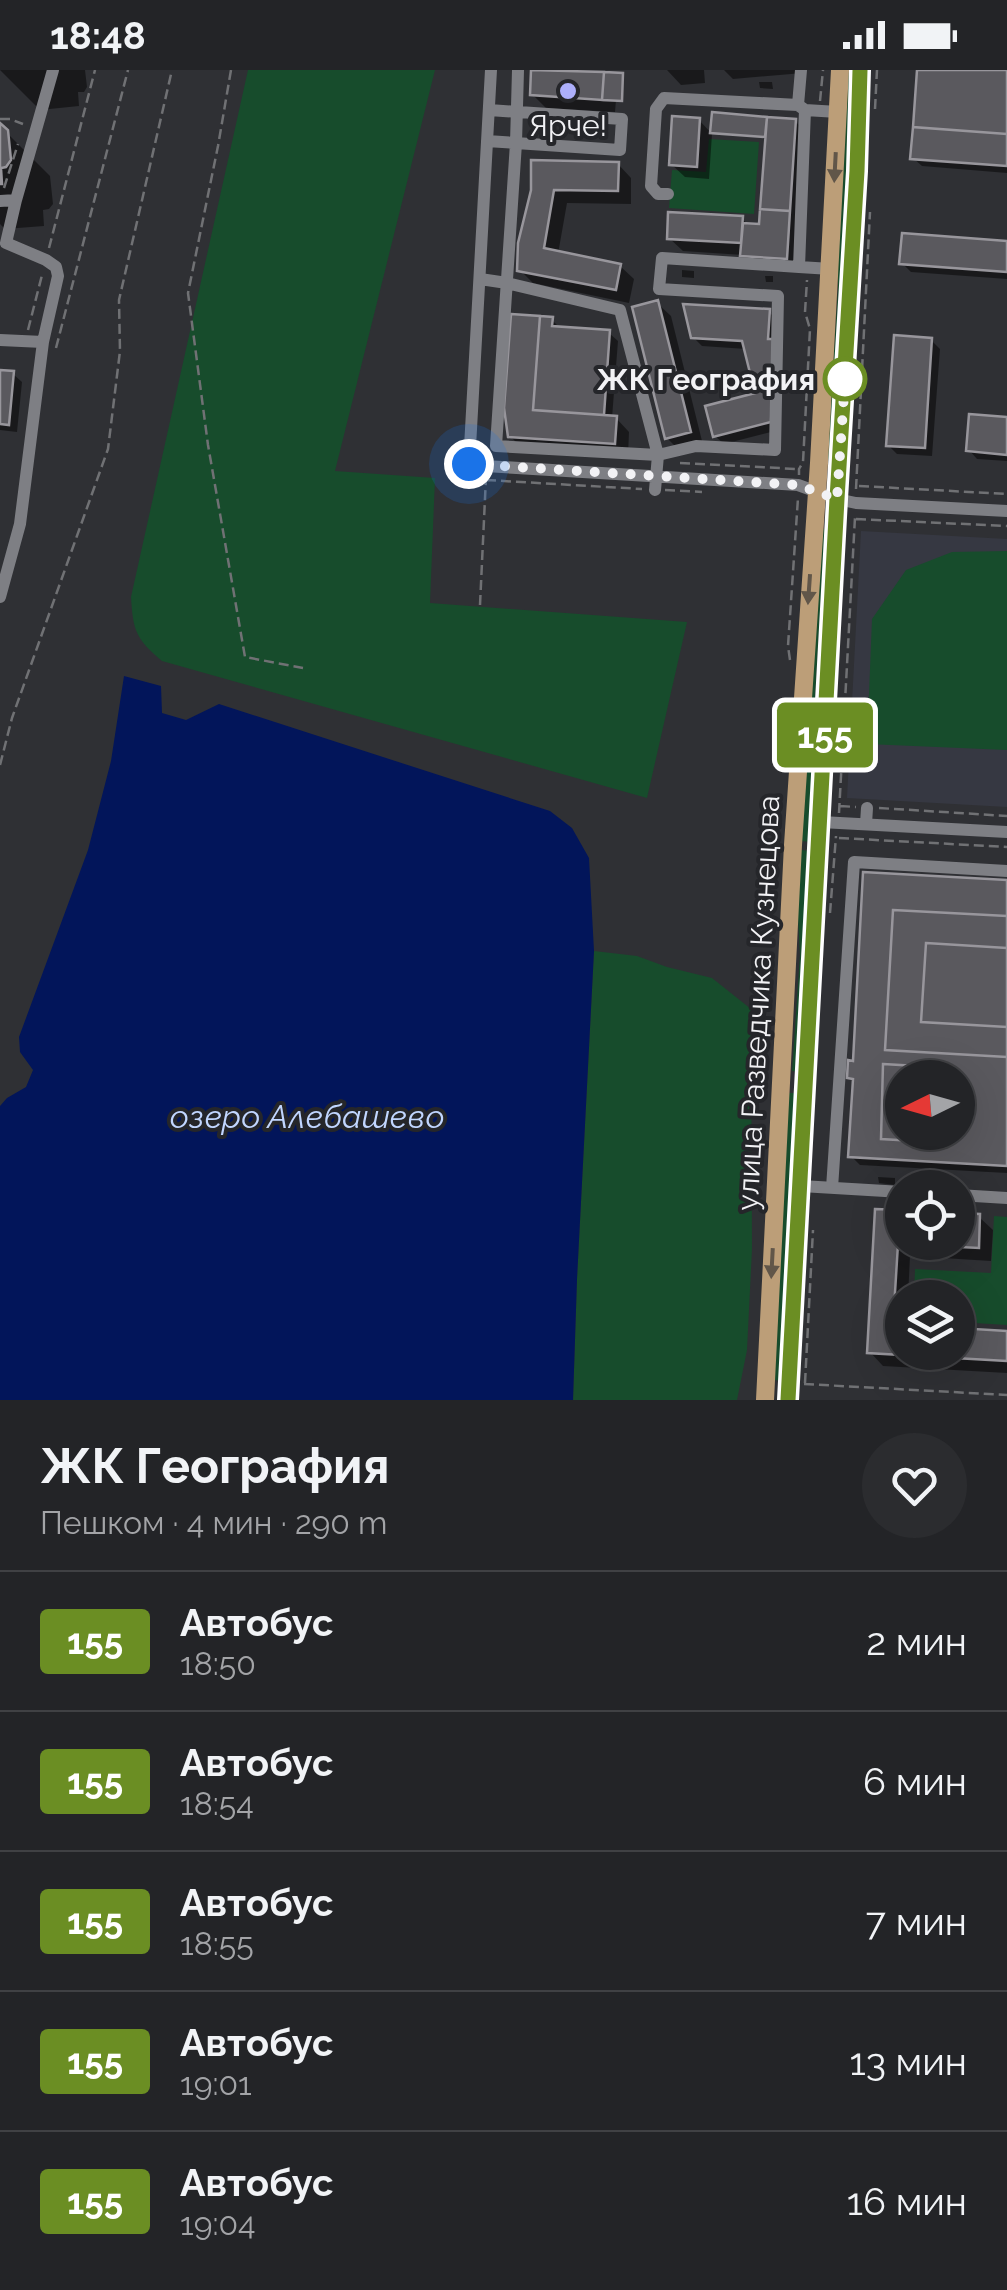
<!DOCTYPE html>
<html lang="ru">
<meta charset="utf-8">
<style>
body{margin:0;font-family:Raleway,sans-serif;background:#2b2c2f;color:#f1f3f6;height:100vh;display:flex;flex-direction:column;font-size:38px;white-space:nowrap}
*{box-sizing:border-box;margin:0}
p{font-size:32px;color:#a3a4a7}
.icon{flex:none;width:55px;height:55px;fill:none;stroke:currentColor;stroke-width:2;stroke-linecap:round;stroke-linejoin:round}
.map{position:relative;height:1330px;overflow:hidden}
.sheet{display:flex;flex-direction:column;background:#232427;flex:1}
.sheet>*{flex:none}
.badge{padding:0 20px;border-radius:8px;font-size:35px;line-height:65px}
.needle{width:65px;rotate:265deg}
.buttons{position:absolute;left:885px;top:990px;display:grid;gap:20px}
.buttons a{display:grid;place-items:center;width:90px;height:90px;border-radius:50%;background:#232427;box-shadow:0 10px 40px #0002,0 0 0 2px #404144;font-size:50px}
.you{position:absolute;width:50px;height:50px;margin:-25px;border:8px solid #fff;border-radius:50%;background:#1a73e8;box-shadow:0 0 0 15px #1a73e833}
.map>.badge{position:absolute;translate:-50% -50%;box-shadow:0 0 0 5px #fff}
.round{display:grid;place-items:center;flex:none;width:105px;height:105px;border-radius:52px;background:#2b2c2f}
.overview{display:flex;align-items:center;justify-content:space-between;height:170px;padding:0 40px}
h1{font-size:48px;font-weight:700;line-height:75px}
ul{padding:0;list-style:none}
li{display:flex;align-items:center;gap:30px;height:140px;padding:0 40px;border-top:2px solid #404144}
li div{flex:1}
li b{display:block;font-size:38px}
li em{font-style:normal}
li .badge{min-width:110px;font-weight:700;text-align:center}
.status{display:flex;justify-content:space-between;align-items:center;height:70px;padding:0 50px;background:#232427;direction:ltr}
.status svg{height:28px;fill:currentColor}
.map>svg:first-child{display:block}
.built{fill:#363842}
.green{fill:#174c2c}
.water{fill:#02155a}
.shadow{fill:#0007;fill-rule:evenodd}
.building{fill:#5a595e;stroke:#98969c;stroke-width:2.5;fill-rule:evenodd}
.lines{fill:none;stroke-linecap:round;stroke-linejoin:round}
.path{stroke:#707174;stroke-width:2.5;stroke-dasharray:10 5;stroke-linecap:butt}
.minor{stroke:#7e7f84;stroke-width:12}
.major{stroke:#bc9e78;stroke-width:18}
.oneway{fill:#615649}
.line-casing{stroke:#fff;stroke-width:22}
.line{stroke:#6b8e23;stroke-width:15}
.walk{stroke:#f2f2f5;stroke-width:10;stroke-dasharray:0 18}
.poi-dot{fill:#adaffb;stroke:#25262a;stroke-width:4}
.stop-dot{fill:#fff;stroke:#6b8e23;stroke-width:5}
.labels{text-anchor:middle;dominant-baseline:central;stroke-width:8;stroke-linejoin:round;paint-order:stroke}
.poi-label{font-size:30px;fill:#f2f2f5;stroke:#25262a}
.stop-label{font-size:30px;font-weight:bold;fill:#f2f2f5;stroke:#25262a;text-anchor:end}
.street-label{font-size:30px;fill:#f2f2f5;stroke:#25262a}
.water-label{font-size:32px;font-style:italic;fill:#c1d6ff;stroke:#25262a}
</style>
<div class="status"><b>18:48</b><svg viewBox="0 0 49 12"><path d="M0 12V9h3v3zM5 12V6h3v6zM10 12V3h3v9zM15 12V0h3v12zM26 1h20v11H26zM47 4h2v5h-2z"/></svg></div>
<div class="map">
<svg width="1007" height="1330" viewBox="0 0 1007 1330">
<rect width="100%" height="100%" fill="#2f3034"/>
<!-- built -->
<path class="built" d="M861 461 1007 469V737L847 728Z"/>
<!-- green -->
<path class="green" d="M248 0H435L335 401 435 408 430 533 687 552 647 728 162 591C136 569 133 561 131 527Z
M845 0H851L849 40 850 115 834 389H827L838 220V148Z
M709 69 759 72 754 144 669 138 672 100 706 102Z
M820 459H825L815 628 816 711 812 772 801 771Z
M1007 481V680L867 674 872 549 906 500 952 482Z
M801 780 812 781 799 1002 792 1001 800 885 797 829Z
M594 881 637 886 667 897 712 908 751 939 752 1179 747 1280 737 1330H573L577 1209Z
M788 1023H798L784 1311 774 1310Z
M994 1146 1007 1147V1255L958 1252V1228L914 1227 915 1199 991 1203Z"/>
<!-- water -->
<path class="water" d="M124 606 161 616 162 643 186 650 219 634 550 741 572 758 589 788 594 881 577 1209 573 1330H0V1036L7 1028 26 1017 33 1000 20 982 19 967 88 780 111 691Z"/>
<!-- shadow -->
<path class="shadow" d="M0 0H85L87 17 84 22H78L79 36 40 40Z
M534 0 622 6V31L616 30 615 42 546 38 532 24Z
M667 0H704L705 13 681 15Z
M724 0H803V3L733 9Z
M919 0H1007V103L922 96 913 88Z
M759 12H772L773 19 760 18Z
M714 45 795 51 809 65 800 201 756 198 743 185 683 181 669 168 742 149 750 156 762 157 768 67 712 63Z
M699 50 712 64 709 109 685 107 671 94Z
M0 56 50 106 53 134 49 139 43 140 44 156 5 159 0 154Z
M618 94 631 108V134L567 133 558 184 620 196 634 209 629 233 533 213 520 200 533 120Z
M1007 174V209L911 202 902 193Z
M682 200 694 201V208L682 207Z
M765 206H773V212H766Z
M657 233 671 246 703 375 680 381 667 368Z
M769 242 777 250 779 360 724 374 715 366 758 325 746 279 702 276 693 267Z
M551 249 561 259 609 263 618 271 612 348H616L629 362 628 386 524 380 510 366Z
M931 270 940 279 932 386 897 384 888 375Z
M0 302 13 304 22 312 17 362 0 360Z
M1007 350V391L977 389 969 380Z
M1007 813V1103L860 1095 851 1086 855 1013 849 1007 855 993ZM902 1008H958V1062H902Z
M878 1107 895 1108V1115L879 1113Z
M877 1141 902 1143V1172H958V1146L979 1147 993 1160 991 1191 910 1186 908 1228H902V1282H958V1261L1007 1263V1303L883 1296 870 1282Z"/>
<!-- building -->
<path class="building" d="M531 0 604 2 602 30 530 25Z
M917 0H1007V64L913 57Z
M604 2 623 3 622 31 602 30Z
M712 42 767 47 765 67 710 63Z
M672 46 700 48 697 97 669 95Z
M767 47 796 49 790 141 760 139Z
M0 53 8 60 11 90 6 97 1 98 2 114H0Z
M913 57 1007 64V96L910 89Z
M531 90 619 92 618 121 554 120 544 178 621 194 616 220 517 201 518 173 531 120Z
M760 139 790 141 787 189 740 186 743 153 759 154Z
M668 142 743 146 741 173 667 169Z
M902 163 1007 171V202L899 194Z
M658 230 691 362 665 369 632 237Z
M683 234 770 239 768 269H775L771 352 713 367 705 336 755 323 742 271 691 268Z
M511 244 540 246 533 340 617 346 615 374 508 367 504 338Z
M540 246 553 247 552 256 610 260 604 345 533 340Z
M894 265 932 268 925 378 886 376Z
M0 300 14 301 9 355 0 354Z
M969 344 1007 347V385L966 381Z
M863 802 1007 810V846L893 840 885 980 1007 987V1096L848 1087 853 1009 847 1008 848 990 853 991ZM883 994 917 996 916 1008H958V1062H951L950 1073 881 1069Z
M893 840 1007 846V878L926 873 921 952 1007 957V987L885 980Z
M926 873 1007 878V957L921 952Z
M883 994 917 996 916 1008H902V1062H951L950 1073 881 1069Z
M875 1139 902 1140V1172H958V1143L980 1144 979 1178 898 1174 893 1255H902V1282H958V1258L1007 1261V1291L867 1283Z"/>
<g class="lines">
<!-- path -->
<path class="path" d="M231 0 218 76 188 223 208 375 245 587 303 598
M820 31 823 0
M875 39 877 0
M0 49H10L23 54
M4 118 18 74
M49 178 95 0
M28 260 42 205
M56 278 128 0
M680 393 797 399
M799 405V399L803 392 810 259 805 242 807 210
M486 410 642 419
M859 416 1007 424
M856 419 870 142
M665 420 702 422
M856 449 1007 456
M480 535 486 407
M790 590 788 576 798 428
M0 695 12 648 108 379 120 281 119 230 172 0
M840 736 856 737
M879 738 1007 746
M839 743 855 447
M839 768 1007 777
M830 843 836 766
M805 1313 813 1160
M804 1314 1007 1325"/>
<!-- minor -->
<path class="minor" d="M491 0 469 395 798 415 837 429 856 433 1007 441
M805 40 838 42
M487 71 620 80 622 49 489 40
M668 124H658L651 116 656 39 664 28 798 35 801 0
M0 131 16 130 53 0
M799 197 831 199
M480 209 507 213 620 240 658 385 496 376 516 73 518 0
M0 270 43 272
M655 420 658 385 696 376 775 380 778 226 659 219 662 188 799 197 805 40 798 35
M0 527 20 454 43 272 58 206 56 197 46 190 6 173 16 130
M821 752 1007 762
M866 754 867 738
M801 1116 902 1122
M832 1118 854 792 1007 801
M958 1125 1007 1128"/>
<!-- major -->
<path class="major" d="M765 1330 793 775 819 393 840 0
M788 1330 837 429 857 101 861 0"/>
</g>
<!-- one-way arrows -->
<defs><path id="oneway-solid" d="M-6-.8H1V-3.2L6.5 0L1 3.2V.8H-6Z" transform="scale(2.5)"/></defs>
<g class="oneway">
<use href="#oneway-solid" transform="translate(835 97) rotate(93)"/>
<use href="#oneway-solid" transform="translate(809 519) rotate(94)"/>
<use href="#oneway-solid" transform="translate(772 1193) rotate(93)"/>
</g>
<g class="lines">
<defs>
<path id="line" d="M788 1330 837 429 857 101 860 0"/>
</defs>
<!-- line casing -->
<use href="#line" class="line-casing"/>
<!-- line -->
<use href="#line" class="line"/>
<!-- walk -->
<path class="walk" d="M469 394 798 415 837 429 845 309"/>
</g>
<!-- markers -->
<circle class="poi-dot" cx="568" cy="21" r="10"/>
<circle class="stop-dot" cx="845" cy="309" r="20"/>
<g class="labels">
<!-- poi labels -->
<g class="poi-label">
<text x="568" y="55">Ярче!</text>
</g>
<!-- stop labels -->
<g class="stop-label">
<text x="815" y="309">ЖК География</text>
</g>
<!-- street labels -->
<g class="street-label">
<text transform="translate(758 933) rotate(-87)">улица Разведчика Кузнецова</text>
</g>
<!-- water labels -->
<g class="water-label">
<text x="307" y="1046">озеро Алебашево</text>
</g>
</g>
</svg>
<div class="buttons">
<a><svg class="needle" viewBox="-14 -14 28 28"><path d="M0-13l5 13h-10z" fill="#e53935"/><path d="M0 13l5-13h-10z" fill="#a3a4a7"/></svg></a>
<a><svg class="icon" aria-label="locate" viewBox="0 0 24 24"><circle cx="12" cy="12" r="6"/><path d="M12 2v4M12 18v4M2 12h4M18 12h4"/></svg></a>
<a><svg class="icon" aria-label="layers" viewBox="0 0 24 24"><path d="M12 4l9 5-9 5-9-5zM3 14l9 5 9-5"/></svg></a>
</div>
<div class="you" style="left:469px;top:394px"></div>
<b class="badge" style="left:825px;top:665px;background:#6b8e23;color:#fff">155</b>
</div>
<section class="sheet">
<div class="overview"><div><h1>ЖК География</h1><p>Пешком · 4 мин · 290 m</p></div><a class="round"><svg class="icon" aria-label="heart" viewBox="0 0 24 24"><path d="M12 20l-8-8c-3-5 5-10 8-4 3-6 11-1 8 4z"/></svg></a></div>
<ul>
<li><span class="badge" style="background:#6b8e23;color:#fff">155</span><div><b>Автобус</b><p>18:50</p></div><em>2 мин</em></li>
<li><span class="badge" style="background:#6b8e23;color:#fff">155</span><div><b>Автобус</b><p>18:54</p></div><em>6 мин</em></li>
<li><span class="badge" style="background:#6b8e23;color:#fff">155</span><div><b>Автобус</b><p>18:55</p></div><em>7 мин</em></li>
<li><span class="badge" style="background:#6b8e23;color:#fff">155</span><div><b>Автобус</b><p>19:01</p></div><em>13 мин</em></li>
<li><span class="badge" style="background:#6b8e23;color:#fff">155</span><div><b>Автобус</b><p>19:04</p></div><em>16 мин</em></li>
</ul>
</section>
